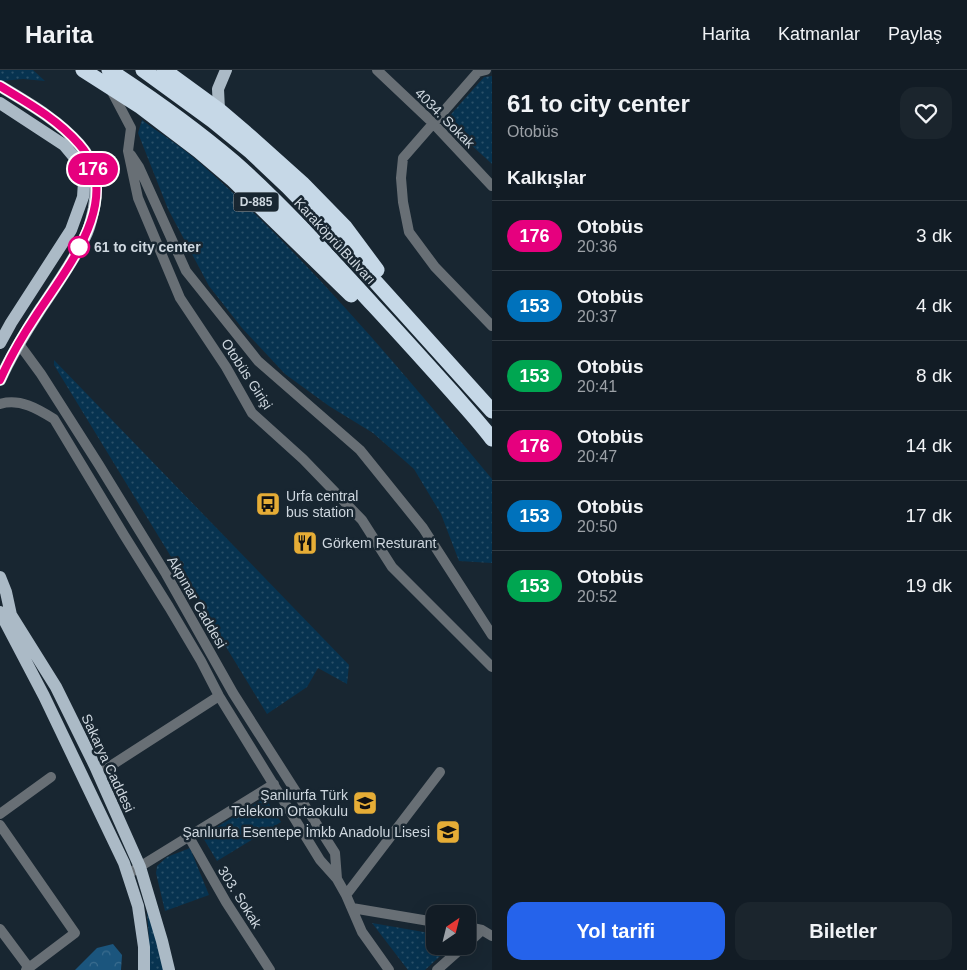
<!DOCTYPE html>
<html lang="tr">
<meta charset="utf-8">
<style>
body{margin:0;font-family:Helvetica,sans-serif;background:#1b252d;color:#f1f3f6;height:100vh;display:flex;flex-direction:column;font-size:19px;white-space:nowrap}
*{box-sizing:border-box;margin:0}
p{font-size:16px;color:#9ca1a7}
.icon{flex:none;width:28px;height:28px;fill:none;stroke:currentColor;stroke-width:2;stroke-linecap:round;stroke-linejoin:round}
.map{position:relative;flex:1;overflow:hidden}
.panel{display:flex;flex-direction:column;background:#121c25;width:475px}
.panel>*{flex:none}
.badge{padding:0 10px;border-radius:16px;font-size:18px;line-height:32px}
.needle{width:32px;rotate:35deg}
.fabs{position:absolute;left:426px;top:835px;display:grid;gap:10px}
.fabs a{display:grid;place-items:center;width:50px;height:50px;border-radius:10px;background:#121c25;box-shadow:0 5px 20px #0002,0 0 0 1px #313a42;font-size:25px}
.map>.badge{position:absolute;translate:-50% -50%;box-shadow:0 0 0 2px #fff}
h2{padding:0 15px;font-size:19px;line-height:45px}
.round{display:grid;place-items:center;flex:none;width:52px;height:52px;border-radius:15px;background:#1b252d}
.overview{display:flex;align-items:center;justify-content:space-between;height:85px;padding:0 15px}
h1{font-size:24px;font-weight:600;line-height:38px}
.primary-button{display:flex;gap:10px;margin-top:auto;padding:10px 15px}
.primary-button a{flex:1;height:58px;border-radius:15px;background:#2563eb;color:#fff;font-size:20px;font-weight:600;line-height:58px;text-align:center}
.primary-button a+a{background:#1b252d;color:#f1f3f6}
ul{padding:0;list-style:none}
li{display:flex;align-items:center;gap:15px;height:70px;padding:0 15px;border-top:1px solid #313a42}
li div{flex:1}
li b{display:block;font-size:19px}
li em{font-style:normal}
li .badge{min-width:55px;font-weight:700;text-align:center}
header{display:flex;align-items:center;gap:30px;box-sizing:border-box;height:70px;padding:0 25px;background:#121c25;border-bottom:1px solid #313a42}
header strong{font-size:24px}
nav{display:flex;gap:28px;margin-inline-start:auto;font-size:18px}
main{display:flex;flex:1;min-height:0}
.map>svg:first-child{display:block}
.grass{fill:url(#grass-dots)}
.forest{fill:url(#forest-crowns)}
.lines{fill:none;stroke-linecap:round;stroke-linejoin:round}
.minor{stroke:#686f75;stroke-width:10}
.major{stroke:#abbac6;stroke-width:12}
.highway{stroke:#c6d8e7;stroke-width:15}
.line-casing{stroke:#fff;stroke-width:11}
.line{stroke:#e6007e;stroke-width:8}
.stop-dot{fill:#fff;stroke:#e6007e;stroke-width:2.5}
.labels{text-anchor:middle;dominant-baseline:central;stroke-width:5;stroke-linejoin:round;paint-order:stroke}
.shield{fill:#182631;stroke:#97a2ab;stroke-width:1}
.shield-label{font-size:12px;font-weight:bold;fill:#ced7df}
.street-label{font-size:14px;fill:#ced7df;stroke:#182631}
.stop-label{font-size:14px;font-weight:bold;fill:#ced7df;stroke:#182631;text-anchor:start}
.poi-label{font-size:14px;fill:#ced7df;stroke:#182631;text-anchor:start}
</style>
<header>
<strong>Harita</strong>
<nav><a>Harita</a><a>Katmanlar</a><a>Paylaş</a></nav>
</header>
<main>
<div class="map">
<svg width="492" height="900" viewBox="0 0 492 900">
<defs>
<pattern id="grass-dots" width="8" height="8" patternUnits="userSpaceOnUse" patternTransform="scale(1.25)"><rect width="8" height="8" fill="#073350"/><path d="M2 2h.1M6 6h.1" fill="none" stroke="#2a5069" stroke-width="1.8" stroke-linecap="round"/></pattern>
<pattern id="forest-crowns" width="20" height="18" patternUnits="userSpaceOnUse" patternTransform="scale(1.25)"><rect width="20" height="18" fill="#1b557d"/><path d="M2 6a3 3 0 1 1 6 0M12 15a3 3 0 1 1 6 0" fill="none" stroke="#3b6d8f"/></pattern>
</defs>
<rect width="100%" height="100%" fill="#182631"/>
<!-- grass -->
<path class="grass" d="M0 0H33L45 11 23 9 2 11 0 10Z
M492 6V94L445 51 484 7Z
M142 50C161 64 182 77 200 93 308 188 400 299 492 409V493L459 491 441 444 414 399 373 363 329 336 285 304 242 258 209 216 168 139 138 63Z
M54 290 349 595 347 614 318 598 307 617 267 644 54 295Z
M265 728 281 752 217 791 202 766Z
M190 778 209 825 165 841 156 803 157 796 167 787Z
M148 838 164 900H149V868L147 843Z
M372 853 435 864V876H451L425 900H408Z"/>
<!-- forest -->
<path class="forest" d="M113 874 122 885 121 900H75L97 878Z"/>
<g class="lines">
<!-- minor -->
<path class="minor" d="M377 0 433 53 492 116
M486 0 478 2 403 88 401 108 403 132 409 162 435 197 492 256
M110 18 131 58 128 81 138 128 180 228 226 297 252 343 303 389 362 450 392 497 492 597
M131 85 139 97 186 201 258 291 360 380 423 458 492 565
M19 274 41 304 99 395 166 504 233 623 335 783 337 809
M0 334C20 328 38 339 54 349L124 465 169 537 201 591 219 626 320 790 337 809 346 825 362 862 389 900
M98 704 219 626
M0 744 51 707
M0 755 75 863 26 900
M189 767 226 832 270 900
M128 804 274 714
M346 825 440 702
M352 838 435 852
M468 857 482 860 492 866
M0 859 29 898
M468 873 482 860
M437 900 464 876"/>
<!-- major -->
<path class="major" d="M0 16C28 33 57 49 79 74 96 93 98 113 94 138 92 147 90 158 85 167 74 190 56 216 41 238 26 261 11 285 0 310
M0 33 64 75 79 93 84 112 83 127 71 160 11 253 0 273
M219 40 218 19 226 0
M0 507 6 522 11 545 56 617 95 696 140 797 162 871 169 900
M0 542 44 626 124 793 138 836 144 877V900"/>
<!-- highway -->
<path class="highway" d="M83 0 141 37 199 81 232 109 351 225
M109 0C152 28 194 58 234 92 284 136 329 187 374 236 401 265 427 294 453 323 466 338 480 353 492 369
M143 0 213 51 251 82 288 117 318 148 492 341
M164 0 219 40 246 63 302 113 345 157 377 200"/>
</g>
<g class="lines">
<defs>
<path id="line" d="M0 16C28 33 57 49 79 74 126 127 67 198 37 244 23 265 10 287 0 310"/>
</defs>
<!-- line casing -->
<use href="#line" class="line-casing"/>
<!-- line -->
<use href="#line" class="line"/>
</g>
<!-- icons -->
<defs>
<symbol id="bus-square" viewBox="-11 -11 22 22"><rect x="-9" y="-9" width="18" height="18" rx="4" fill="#e6ad36" stroke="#182631"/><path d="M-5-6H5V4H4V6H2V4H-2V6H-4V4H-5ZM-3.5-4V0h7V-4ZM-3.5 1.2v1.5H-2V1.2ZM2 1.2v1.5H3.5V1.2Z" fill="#111"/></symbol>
<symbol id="restaurant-square" viewBox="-11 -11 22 22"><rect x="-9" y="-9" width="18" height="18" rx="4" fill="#e6ad36" stroke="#182631"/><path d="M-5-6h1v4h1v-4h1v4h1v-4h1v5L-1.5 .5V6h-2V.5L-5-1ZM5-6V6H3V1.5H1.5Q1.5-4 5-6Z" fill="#111"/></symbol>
<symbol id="school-square" viewBox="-11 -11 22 22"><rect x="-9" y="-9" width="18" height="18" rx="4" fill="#e6ad36" stroke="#182631"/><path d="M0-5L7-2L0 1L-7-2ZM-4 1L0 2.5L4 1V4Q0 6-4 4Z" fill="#111"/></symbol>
</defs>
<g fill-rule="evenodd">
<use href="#bus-square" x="254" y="420" width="28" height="28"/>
<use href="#restaurant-square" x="291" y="459" width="28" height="28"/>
<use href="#school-square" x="351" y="719" width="28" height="28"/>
<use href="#school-square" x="434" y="748" width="28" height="28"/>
</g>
<!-- markers -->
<circle class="stop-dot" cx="79" cy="177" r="10"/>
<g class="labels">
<!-- shield labels -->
<rect class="shield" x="233.5" y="122.5" width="45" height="19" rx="4"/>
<g class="shield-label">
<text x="256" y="132">D-885</text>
</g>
<!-- street labels -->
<g class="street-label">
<text transform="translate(445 48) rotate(45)">4034. Sokak</text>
<text transform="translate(335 171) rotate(47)">Karaköprü Bulvarı</text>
<text transform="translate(247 304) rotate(57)">Otobüs Girişi</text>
<text transform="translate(197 532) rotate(60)">Akpınar Caddesi</text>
<text transform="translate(108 693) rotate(65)">Sakarya Caddesi</text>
<text transform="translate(240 827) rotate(58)">303. Sokak</text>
</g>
<!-- stop labels -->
<g class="stop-label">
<text x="94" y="177">61 to city center</text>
</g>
<!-- poi labels -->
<g class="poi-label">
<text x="286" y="426">Urfa central<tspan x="286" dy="16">bus station</tspan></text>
<text x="322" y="473">Görkem Resturant</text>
<text x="348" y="725" text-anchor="end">Şanlıurfa Türk<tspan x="348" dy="16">Telekom Ortaokulu</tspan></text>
<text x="430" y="762" text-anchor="end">Şanlıurfa Esentepe İmkb Anadolu Lisesi</text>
</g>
</g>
</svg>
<div class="fabs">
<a><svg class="needle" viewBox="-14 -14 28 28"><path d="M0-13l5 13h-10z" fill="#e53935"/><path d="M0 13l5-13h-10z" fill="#9ca1a7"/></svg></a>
</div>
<b class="badge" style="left:93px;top:99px;background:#e6007e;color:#fff">176</b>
</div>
<section class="panel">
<div class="overview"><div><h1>61 to city center</h1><p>Otobüs</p></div><a class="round"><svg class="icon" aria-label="heart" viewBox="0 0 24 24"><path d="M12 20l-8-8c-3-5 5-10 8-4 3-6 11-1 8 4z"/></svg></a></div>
<h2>Kalkışlar</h2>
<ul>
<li><span class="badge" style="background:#e6007e;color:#fff">176</span><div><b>Otobüs</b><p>20:36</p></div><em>3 dk</em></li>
<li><span class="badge" style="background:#0072bc;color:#fff">153</span><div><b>Otobüs</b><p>20:37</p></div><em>4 dk</em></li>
<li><span class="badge" style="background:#00a651;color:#fff">153</span><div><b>Otobüs</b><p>20:41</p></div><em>8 dk</em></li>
<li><span class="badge" style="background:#e6007e;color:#fff">176</span><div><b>Otobüs</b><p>20:47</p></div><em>14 dk</em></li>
<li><span class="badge" style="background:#0072bc;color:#fff">153</span><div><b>Otobüs</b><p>20:50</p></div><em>17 dk</em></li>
<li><span class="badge" style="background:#00a651;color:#fff">153</span><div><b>Otobüs</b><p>20:52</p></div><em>19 dk</em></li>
</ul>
<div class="primary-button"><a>Yol tarifi</a><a>Biletler</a></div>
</section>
</main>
